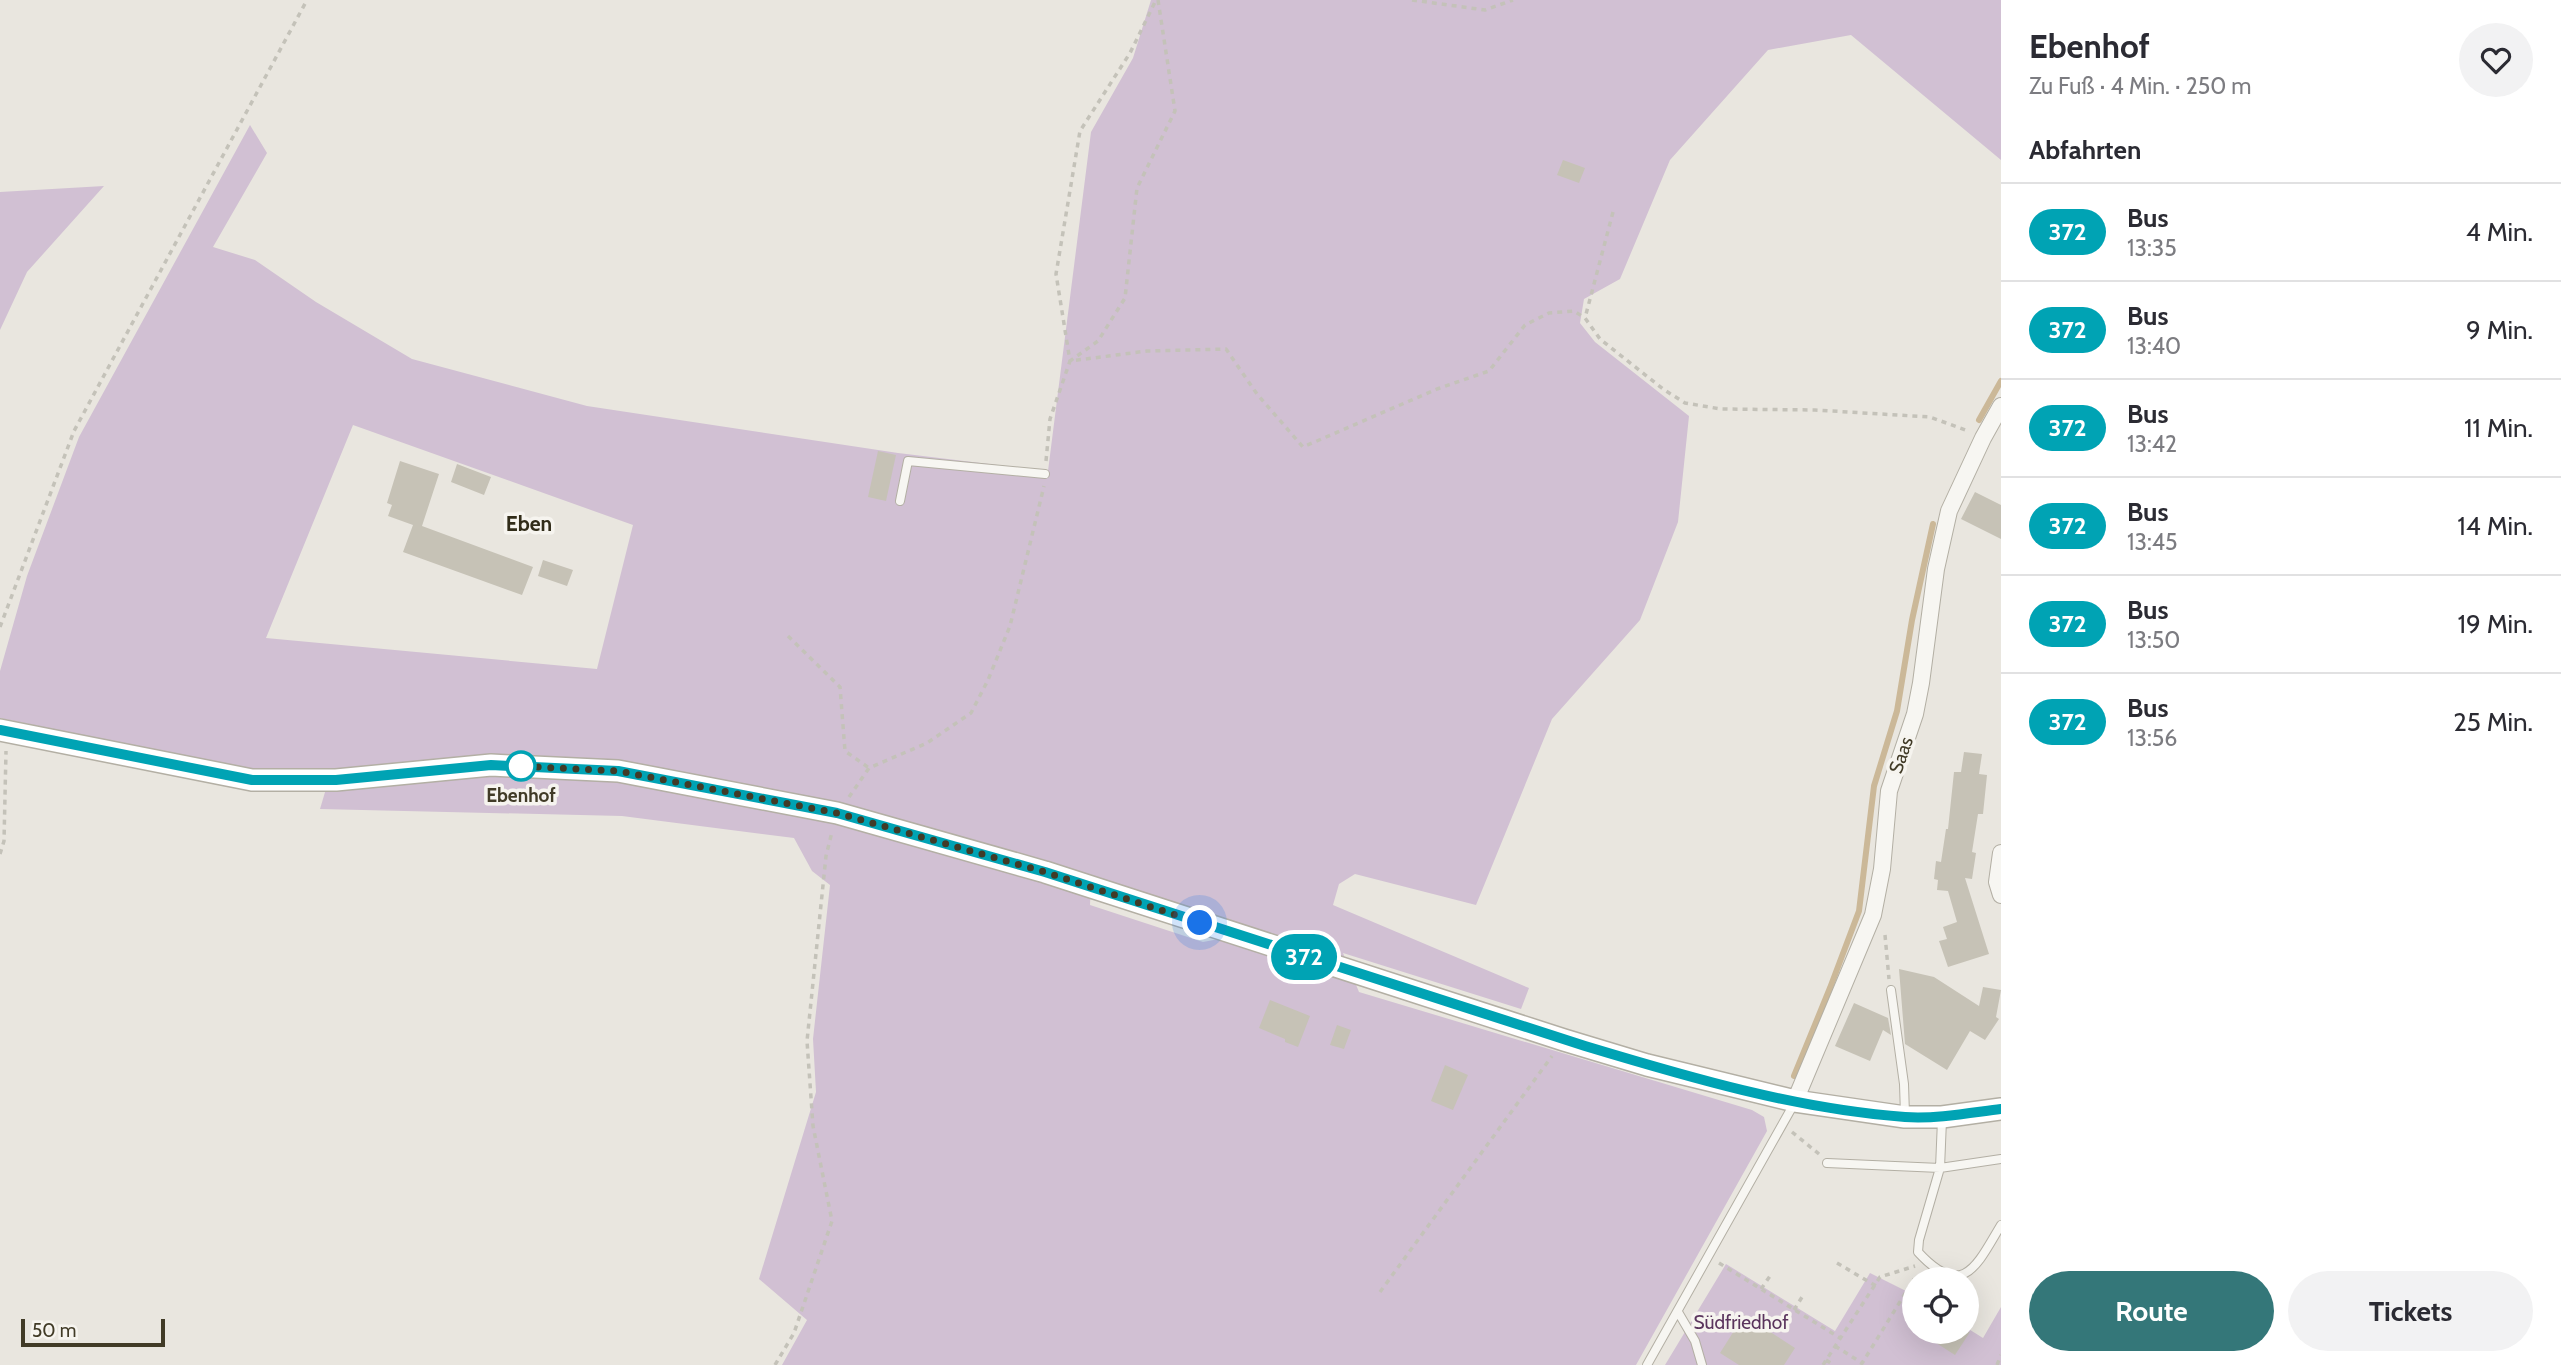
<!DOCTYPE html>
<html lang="de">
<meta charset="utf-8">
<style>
body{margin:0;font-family:Cabin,sans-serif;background:#f2f2f3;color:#2b2b33;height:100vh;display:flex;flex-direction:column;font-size:26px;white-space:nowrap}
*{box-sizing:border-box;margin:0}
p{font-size:23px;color:#7c7c81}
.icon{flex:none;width:38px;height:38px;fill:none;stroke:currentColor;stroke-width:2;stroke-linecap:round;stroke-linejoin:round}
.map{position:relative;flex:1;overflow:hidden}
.panel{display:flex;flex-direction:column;background:#fff;width:560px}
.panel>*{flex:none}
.badge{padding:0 14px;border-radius:23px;font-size:24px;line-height:46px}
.controls{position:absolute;left:1902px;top:1267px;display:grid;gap:14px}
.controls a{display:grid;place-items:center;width:77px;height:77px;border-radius:50%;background:#fff;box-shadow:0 7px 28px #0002;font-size:35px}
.scale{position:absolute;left:21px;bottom:18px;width:144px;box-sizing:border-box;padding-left:7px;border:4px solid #413b27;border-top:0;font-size:19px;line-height:24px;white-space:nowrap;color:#413b27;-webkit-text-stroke:5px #f6f4ef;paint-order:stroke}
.you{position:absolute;width:35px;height:35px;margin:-18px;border:5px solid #fff;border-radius:50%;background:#1a73e8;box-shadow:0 0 0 10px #1a73e833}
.map>.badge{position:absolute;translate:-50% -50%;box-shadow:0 0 0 4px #fff}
h2{padding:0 28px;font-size:26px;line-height:63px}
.round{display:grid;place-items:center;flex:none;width:74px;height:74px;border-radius:37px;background:#f2f2f3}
.head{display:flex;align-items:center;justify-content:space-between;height:119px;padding:0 28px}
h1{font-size:33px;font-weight:700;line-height:52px}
.button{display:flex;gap:14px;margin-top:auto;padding:14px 28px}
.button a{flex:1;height:80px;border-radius:42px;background:#347779;color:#fff;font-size:28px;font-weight:700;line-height:80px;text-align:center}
.button a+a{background:#f2f2f3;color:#2b2b33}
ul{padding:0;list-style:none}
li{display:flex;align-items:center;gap:21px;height:98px;padding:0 28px;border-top:2px solid #e1e1e2}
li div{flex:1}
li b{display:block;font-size:26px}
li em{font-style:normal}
li .badge{min-width:77px;font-weight:700;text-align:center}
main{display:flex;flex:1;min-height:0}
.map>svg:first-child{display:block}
.green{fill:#d1c0d3;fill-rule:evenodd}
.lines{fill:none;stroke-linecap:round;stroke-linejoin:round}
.stream{stroke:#cbb898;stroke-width:6}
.building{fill:#c6c2b6}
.lane-casing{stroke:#b3afa4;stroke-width:10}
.street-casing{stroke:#b3afa4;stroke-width:18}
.secondary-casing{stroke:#b3afa4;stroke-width:24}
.path{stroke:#c4c2b9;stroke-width:3.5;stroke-dasharray:5 5;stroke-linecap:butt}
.lane{stroke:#f7f6f2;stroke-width:8}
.street{stroke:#f7f6f2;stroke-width:16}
.secondary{stroke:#fff;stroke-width:21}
.line-casing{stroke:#fff;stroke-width:16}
.line{stroke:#00a3b4;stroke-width:10}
.walk{stroke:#413b27;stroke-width:7;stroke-dasharray:0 12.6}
.stop-dot{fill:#fff;stroke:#00a3b4;stroke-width:3.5}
.labels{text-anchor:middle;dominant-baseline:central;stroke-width:7;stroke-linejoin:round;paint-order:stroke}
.street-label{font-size:19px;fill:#413b27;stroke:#f6f4ef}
.stop-label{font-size:19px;font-weight:bold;fill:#413b27;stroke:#f6f4ef}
.park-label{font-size:19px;fill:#5a345d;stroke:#f6f4ef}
.neighbourhood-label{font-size:21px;font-weight:bold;fill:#312c19;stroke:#f6f4ef}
</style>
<main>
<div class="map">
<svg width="2001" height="1365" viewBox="0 0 2001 1365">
<rect width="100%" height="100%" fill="#e9e6df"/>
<!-- green -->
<path class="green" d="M1151 0H2001V160L1851 35 1768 50 1670 160 1620 279 1584 299 1580 323 1595 342 1689 416 1678 522 1640 620 1552 719 1476 905 1355 874 1339 884 1333 905 1529 988 1521 1009 1343 953 1359 992 1752 1110 1764 1117 1767 1131 1636 1365H782L807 1320 759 1279 816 1092 813 1039 830 885 812 871 794 838 622 816 320 809 331 772 252 770 0 718V671L27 576 79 437 250 125 267 153 213 247 255 260 316 302 412 359 587 406 898 453 1048 471 1091 132 1133 58ZM353 425 633 525 597 669 266 638ZM1091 880 1250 933 1203 942 1090 905Z
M104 186 27 272 0 330V192Z
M1726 1264 1835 1331 1870 1273 1914 1295V1332H1967V1328L1983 1338 2001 1307V1365H1665Z"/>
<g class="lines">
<!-- stream -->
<path class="stream" d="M1979 420 2001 381
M1794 1076 1830 988 1859 911 1874 786 1897 711 1912 620 1933 524"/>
</g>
<!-- building -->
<path class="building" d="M1563 160 1585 168 1579 183 1557 175Z
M878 451 896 455 886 501 868 497Z
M400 461 439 474 422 526 533 567 522 595 403 552 413 525 388 516 392 505 387 503Z
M457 464 491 477 484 495 451 482Z
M1975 492 2001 505V539L1961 519Z
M543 560 573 570 567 586 538 576Z
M1964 752 1982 754 1979 774 1987 775 1983 814H1978L1972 852 1976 853 1972 879 1965 878 1989 954 1948 967 1939 941 1947 939 1943 927 1957 922 1948 891 1937 890 1938 880 1934 879 1936 861 1941 862 1946 829H1948L1954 772H1961Z
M1899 969 1934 977 1979 1006 1983 987 2001 990 1996 1017 1999 1019 1985 1040 1970 1031 1947 1070 1905 1044Z
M1270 1000 1310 1016 1298 1047 1285 1042V1039L1259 1028Z
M1854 1003 1888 1018 1891 1035 1883 1030 1870 1061 1835 1046Z
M1337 1025 1351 1030 1344 1049 1330 1045Z
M1445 1065 1468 1075 1453 1110 1431 1101Z
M1744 1315 1795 1348 1784 1365H1739L1720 1353Z
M1919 1332H1970L1955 1355Z"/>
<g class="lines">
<defs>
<path id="lane" d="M900 501 908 461 1045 474
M1891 990 1904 1084 1905 1115
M1942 1120 1940 1168 1919 1240 1918 1252C1963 1301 1977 1265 2001 1225
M1827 1163 1940 1168 2001 1159
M1678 1312 1695 1341 1702 1365
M1647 1365 1795 1102"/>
<path id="street" d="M2001 853 1997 882 2001 895
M1795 1101 1873 915 1882 869 1889 791 1915 714 1921 683 1936 569 1949 511 1983 438 2001 406"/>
<path id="secondary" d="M0 730 252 780H336L491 765 618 771 837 813 1045 872 1564 1040 1647 1065 1795 1101 1905 1117H1942L2001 1109"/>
</defs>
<!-- lane casing -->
<use href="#lane" class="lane-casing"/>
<!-- street casing -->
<use href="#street" class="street-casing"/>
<!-- secondary casing -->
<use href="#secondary" class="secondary-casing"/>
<!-- path -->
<path class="path" d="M1158 0 1175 111 1137 188 1125 298 1098 341 1070 361 1147 351 1226 349 1257 394 1303 447 1437 389 1489 371 1525 325 1549 313 1574 311 1585 318
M1412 0 1485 10 1513 0
M1613 212 1585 318 1600 339 1663 389 1685 403 1721 409 1815 410 1930 417 1968 431
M1046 461 1050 419 1070 361 1056 274 1080 131 1130 53 1156 0
M0 627 74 431 307 0
M788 636 840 687 845 751 869 768
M849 797 869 768 927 743 971 713 988 680 1010 626 1044 486
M0 854 4 841 6 751
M1885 935 1889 979
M1792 1132 1819 1154
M1719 1263 1840 1338
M1837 1263 1876 1286
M1761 1289 1770 1276
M1380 1292 1552 1056
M1794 1310 1802 1297
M1835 1346 1862 1363
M1826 1360 1834 1365
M775 1365 794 1333 832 1221 813 1126 807 1041 826 856 832 832
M1823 1365 1880 1277 1915 1266
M1861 1365 1914 1279
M1997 1365 2001 1355"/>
<!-- lane -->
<use href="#lane" class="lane"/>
<!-- street -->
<use href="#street" class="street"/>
<!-- secondary -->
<use href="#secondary" class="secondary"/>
</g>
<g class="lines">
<defs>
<path id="line" d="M0 730 252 780H336L491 765 618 771 837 813 1045 872 1585 1046C1688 1077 1796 1109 1905 1117 1937 1119 1969 1113 2001 1109"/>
</defs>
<!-- line casing -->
<use href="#line" class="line-casing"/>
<!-- line -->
<use href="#line" class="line"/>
<!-- walk -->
<path class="walk" d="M521 766H517L618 771 837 813 1045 872 1200 923"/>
</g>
<!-- markers -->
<circle class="stop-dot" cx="521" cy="766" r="14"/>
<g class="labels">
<!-- street labels -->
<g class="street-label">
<text transform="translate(1901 755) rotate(-71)">Saas</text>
</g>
<!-- stop labels -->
<g class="stop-label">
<text x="521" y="795">Ebenhof</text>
</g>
<!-- park labels -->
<g class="park-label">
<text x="1741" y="1322">Südfriedhof</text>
</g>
<!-- neighbourhood labels -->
<g class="neighbourhood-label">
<text x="529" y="523">Eben</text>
</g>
</g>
</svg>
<div class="controls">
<a><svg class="icon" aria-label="locate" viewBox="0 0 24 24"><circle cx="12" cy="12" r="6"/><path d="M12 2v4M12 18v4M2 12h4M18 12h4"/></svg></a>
</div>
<div class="scale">50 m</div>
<div class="you" style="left:1200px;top:923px"></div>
<b class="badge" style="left:1304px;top:957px;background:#00a3b4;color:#fff">372</b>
</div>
<section class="panel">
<div class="head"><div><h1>Ebenhof</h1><p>Zu Fuß · 4 Min. · 250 m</p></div><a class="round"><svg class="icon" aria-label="heart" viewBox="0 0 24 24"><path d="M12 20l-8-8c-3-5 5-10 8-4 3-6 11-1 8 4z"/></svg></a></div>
<h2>Abfahrten</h2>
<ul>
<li><span class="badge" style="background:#00a3b4;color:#fff">372</span><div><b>Bus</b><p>13:35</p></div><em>4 Min.</em></li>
<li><span class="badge" style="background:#00a3b4;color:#fff">372</span><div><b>Bus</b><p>13:40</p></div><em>9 Min.</em></li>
<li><span class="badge" style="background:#00a3b4;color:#fff">372</span><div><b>Bus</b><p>13:42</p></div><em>11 Min.</em></li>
<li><span class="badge" style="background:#00a3b4;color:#fff">372</span><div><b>Bus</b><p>13:45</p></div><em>14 Min.</em></li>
<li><span class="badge" style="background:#00a3b4;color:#fff">372</span><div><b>Bus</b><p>13:50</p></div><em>19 Min.</em></li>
<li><span class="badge" style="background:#00a3b4;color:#fff">372</span><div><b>Bus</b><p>13:56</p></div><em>25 Min.</em></li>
</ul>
<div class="button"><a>Route</a><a>Tickets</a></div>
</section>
</main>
